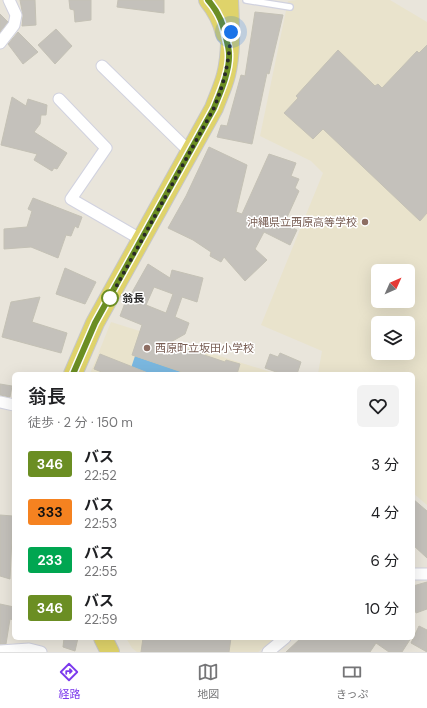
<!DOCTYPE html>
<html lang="ja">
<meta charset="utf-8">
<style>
body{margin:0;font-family:"DM Sans","Noto Sans JP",sans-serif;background:#f2f2f2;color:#202124;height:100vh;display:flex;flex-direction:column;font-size:15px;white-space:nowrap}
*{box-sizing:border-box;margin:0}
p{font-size:13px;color:#757577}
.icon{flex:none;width:22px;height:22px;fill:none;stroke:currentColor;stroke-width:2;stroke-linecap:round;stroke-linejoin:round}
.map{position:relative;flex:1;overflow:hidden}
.side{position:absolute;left:12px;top:372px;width:403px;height:268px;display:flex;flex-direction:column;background:#fff;border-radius:6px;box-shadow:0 4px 16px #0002}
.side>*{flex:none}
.badge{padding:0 8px;border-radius:3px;font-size:14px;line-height:26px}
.needle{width:26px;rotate:45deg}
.controls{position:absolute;left:371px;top:264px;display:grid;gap:8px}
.controls a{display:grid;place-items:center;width:44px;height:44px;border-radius:6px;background:#fff;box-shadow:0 4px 16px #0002;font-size:20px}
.you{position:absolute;width:20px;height:20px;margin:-10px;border:3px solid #fff;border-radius:50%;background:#1a73e8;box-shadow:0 0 0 6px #1a73e833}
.map>.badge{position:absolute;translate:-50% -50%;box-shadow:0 0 0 2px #fff}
.round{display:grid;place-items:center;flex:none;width:42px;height:42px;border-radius:6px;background:#f2f2f2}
.headline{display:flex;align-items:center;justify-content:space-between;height:68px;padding:0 16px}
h1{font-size:19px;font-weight:600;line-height:30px}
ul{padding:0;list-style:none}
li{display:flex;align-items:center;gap:12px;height:48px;padding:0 16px}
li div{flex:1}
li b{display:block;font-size:15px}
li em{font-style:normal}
li .badge{min-width:44px;font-weight:700;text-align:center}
.tab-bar{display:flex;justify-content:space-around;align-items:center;height:56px;border-top:1px solid #e0e0e0;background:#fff;font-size:11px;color:#757577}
.tab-bar a{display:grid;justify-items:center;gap:2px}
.tab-bar .current{color:#7c3aed}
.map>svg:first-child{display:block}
.education{fill:#e9e3cc;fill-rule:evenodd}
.water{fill:#7ab7df}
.building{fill:#c4c1bb;stroke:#c4c1b5;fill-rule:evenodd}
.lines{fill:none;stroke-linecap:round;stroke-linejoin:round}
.lane-casing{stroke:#d1d2df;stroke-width:8}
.street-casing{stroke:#d1d2df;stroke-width:13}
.primary-casing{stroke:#c7c7c7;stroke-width:20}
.lane{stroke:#fff;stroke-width:5.5}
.street{stroke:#fff;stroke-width:11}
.primary{stroke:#dfd36a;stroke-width:18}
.line-casing{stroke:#fff;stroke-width:9}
.line{stroke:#6b8e23;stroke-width:6}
.walk{stroke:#282828;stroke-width:4;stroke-dasharray:0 7.2}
.education-dot{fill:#8d6e63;stroke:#fff;stroke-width:1.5}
.stop-dot{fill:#fff;stroke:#6b8e23;stroke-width:2}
.labels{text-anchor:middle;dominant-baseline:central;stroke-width:3;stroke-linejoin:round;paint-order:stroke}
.education-label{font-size:11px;fill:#785e54;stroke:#fff;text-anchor:end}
.stop-label{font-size:11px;font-weight:bold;fill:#282828;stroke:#fff;text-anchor:start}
</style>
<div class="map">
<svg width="427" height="652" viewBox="0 0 427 652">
<rect width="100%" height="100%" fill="#e9e5db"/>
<!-- education -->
<path class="education" d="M297 0H390L427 22V505L413 493V374H318L322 351 261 325 323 173 311 161 260 136 288 1ZM378 271H408V301H378ZM378 323H408V353H378Z
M111 322 277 374H90Z
M126 638H275L258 652H137L132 648Z"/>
<!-- water -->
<path class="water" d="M135 356 182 372V374H129Z"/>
<!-- building -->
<path class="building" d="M20 0H35L36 25 22 26 23 16Z
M69 0H91V20L75 22 74 10 70 9Z
M118 0H164V13L117 7Z
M255 12 283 15 269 74 267 73 252 144 217 137 221 125 227 126 241 75 245 76Z
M0 14 8 22 0 32Z
M56 29 72 46 55 64 38 45Z
M18 32 38 52 23 64 8 44Z
M427 45V213L420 221 323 129 313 139 284 113 298 98 296 96 338 50 375 86 378 84 382 88 417 51 419 53Z
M12 97 26 106 28 99 47 105 46 115H41L40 124 34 132 67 153 57 169 54 168 52 171 34 160 37 154 1 145Z
M209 147 247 165 236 212 242 214 269 154 296 163 291 176 299 179 295 188 299 191 284 224 297 230 290 245 264 232 255 249 267 260 245 281 224 257 221 262 210 256 211 252 193 240 168 228 186 196Z
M33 198 82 217 78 228 75 226 71 236 66 235 58 258 31 247 4 249V229L27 227 32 211 28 209Z
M148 264 170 278 172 270 203 278 197 302 182 297 175 317 189 323 185 334 169 343 225 362 226 360 240 364 237 374H182V372L132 355 142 325 120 316 125 303H126ZM154 287 173 294 166 313 146 305Z
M65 268 96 282 85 304 56 294Z
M40 297 32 322 67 333 61 353 2 337 11 302Z
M280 353 301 362 297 374H282L265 368 270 354 278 357Z
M100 354 148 373V374H107L94 369Z
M0 384 12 386 10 397 0 395Z
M413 499 427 511V558L413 545Z
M0 515 13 516 10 579 0 576Z
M427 582V609L416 613 413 601V586Z
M0 604 14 607V620L10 619 6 644H0Z
M419 626 427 630V652L411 643Z
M64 638H78L75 651 63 647Z
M143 638H231L229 652H141Z
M301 638H411L402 652H389L376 643 370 652H286Z"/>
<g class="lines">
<defs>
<path id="lane" d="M246 0 290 7"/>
<path id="street" d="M0 43 14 25 16 15 9 0
M102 66 190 152
M59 99 106 148 71 199 142 240
M0 402 14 405
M413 574H427
M0 651 29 649 41 652
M268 652 285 638"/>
<path id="primary" d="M208 0C217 11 222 21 225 34
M73 374 95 323 214 108C218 97 223 87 226 75 232 51 230 25 229 0
M103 638 110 652"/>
</defs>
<!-- lane casing -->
<use href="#lane" class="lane-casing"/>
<!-- street casing -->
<use href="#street" class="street-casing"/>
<!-- primary casing -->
<use href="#primary" class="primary-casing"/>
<!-- lane -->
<use href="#lane" class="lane"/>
<!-- street -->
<use href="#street" class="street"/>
<!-- primary -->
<use href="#primary" class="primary"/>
</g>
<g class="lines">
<defs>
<path id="line" d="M73 374 95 323 214 108C220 93 230 71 229 54 229 50 228 46 227 42 223 24 220 14 208 0"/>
</defs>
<!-- line casing -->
<use href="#line" class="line-casing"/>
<!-- line -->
<use href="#line" class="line"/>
<!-- walk -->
<path class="walk" d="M110 298 214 108C225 81 229 61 231 32"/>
</g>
<!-- markers -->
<g class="education-dot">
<circle cx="365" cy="222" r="4"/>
<circle cx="147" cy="348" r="4"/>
</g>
<circle class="stop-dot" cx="110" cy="298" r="8"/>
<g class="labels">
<!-- education labels -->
<g class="education-label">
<text x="357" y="222">沖縄県立西原高等学校</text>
<text x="155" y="348" text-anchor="start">西原町立坂田小学校</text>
</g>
<!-- stop labels -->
<g class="stop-label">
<text x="122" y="298">翁長</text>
</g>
</g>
</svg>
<div class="controls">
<a><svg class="needle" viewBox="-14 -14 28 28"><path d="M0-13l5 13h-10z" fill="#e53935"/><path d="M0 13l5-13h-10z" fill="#757577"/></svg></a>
<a><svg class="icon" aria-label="layers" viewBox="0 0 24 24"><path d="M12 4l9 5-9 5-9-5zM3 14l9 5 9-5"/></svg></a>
</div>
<div class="you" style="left:231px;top:32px"></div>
<section class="side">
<div class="headline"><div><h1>翁長</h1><p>徒歩 · 2 分 · 150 m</p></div><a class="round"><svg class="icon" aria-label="heart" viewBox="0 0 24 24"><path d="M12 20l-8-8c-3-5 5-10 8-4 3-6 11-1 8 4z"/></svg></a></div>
<ul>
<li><span class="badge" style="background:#6b8e23;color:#fff">346</span><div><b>バス</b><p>22:52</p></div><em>3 分</em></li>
<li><span class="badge" style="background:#f58220;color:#111">333</span><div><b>バス</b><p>22:53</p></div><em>4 分</em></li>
<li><span class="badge" style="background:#00a651;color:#fff">233</span><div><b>バス</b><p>22:55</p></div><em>6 分</em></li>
<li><span class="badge" style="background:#6b8e23;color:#fff">346</span><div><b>バス</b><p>22:59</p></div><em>10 分</em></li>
</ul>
</section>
</div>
<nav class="tab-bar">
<a class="current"><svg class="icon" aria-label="directions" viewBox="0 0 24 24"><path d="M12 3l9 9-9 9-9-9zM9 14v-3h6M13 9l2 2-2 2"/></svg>経路</a>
<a><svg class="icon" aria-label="map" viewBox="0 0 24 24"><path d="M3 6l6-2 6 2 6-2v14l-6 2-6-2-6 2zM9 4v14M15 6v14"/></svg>地図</a>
<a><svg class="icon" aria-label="tickets" viewBox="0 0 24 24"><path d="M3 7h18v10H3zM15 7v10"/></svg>きっぷ</a>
</nav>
